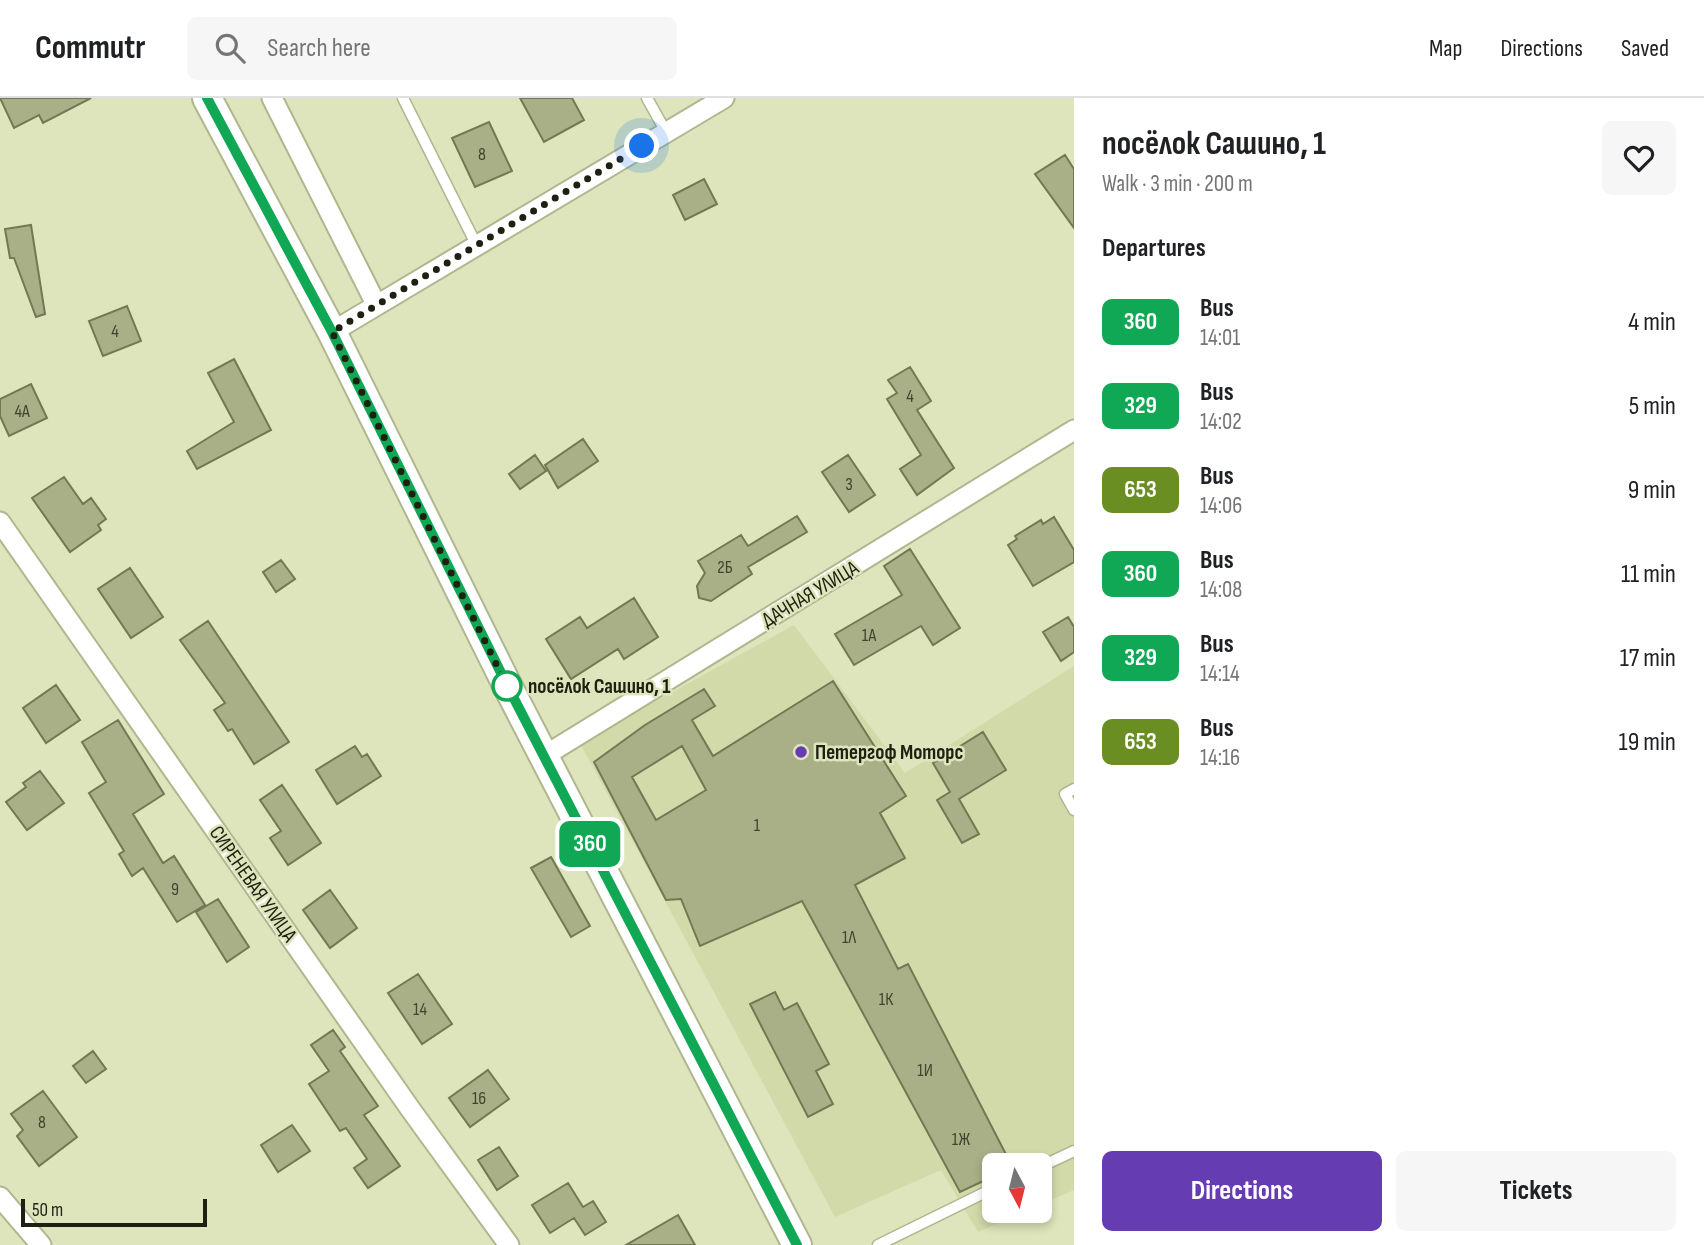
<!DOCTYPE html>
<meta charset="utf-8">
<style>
body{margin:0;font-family:"Sofia Sans Condensed",sans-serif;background:#f6f6f6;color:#202124;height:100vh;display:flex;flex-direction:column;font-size:26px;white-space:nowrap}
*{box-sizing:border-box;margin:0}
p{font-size:23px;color:#757577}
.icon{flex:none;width:38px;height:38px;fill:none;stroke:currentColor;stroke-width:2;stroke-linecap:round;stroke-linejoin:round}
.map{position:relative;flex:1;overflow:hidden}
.sheet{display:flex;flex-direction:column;background:#fff;width:630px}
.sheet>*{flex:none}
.badge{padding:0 14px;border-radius:10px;font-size:24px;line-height:46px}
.needle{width:46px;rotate:173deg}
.controls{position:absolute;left:982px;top:1055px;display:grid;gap:14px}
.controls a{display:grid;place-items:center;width:70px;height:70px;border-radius:10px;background:#fff;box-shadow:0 4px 10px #0003;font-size:35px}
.scale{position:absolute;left:21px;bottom:18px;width:186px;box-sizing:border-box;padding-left:7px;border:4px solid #1e2011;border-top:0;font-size:19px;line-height:24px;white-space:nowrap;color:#1e2011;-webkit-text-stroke:5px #dee4bb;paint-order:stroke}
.you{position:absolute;width:35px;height:35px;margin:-18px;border:5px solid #fff;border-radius:50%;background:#1a73e8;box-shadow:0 0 0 10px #1a73e833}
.map>.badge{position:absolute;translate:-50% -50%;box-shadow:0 0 0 4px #fff}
h2{padding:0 28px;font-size:26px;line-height:63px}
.round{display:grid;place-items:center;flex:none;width:74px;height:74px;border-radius:10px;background:#f6f6f6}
.headline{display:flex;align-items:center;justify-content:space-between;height:119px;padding:0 28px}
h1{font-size:33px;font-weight:700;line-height:52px}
.action{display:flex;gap:14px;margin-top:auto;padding:14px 28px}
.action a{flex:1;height:80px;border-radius:10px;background:#663cb3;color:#fff;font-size:28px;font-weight:700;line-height:80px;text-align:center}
.action a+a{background:#f6f6f6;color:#202124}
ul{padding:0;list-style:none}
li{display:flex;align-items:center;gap:21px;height:84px;padding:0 28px}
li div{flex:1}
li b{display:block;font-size:26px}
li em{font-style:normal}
li .badge{min-width:77px;font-weight:700;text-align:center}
header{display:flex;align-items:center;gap:42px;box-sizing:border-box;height:98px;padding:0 35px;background:#fff;border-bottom:2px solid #e0e0e0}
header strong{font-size:33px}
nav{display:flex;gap:38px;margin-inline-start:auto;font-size:24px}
.search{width:490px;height:63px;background:#f6f6f6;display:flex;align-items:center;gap:18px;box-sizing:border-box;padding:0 24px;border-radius:10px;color:#757577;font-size:26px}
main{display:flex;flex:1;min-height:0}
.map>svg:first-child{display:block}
.built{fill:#d3daaa}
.building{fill:#a9af87;stroke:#727852;stroke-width:2;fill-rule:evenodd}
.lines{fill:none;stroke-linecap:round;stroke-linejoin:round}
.lane-casing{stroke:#b0b68e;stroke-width:13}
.street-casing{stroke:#b0b68e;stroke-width:23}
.secondary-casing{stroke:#b0b68e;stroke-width:32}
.lane{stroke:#fff;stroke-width:10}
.street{stroke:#fff;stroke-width:19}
.secondary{stroke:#fff;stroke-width:28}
.line-casing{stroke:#fff;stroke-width:16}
.line{stroke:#10a855;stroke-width:10}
.walk{stroke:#1e2011;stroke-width:7;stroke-dasharray:0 12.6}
.stop-dot{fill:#fff;stroke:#10a855;stroke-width:3.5}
.poi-dot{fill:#663cb3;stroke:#dee4bb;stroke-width:2.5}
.labels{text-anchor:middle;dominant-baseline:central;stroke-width:5;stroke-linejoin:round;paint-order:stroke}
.number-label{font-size:18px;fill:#41442e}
.street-label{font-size:21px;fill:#1e2011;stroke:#dee4bb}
.stop-label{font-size:21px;font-weight:bold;fill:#1e2011;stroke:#dee4bb;text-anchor:start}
.poi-label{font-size:21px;font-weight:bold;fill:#1e2011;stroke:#dee4bb;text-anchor:start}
</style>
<header>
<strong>Commutr</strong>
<div class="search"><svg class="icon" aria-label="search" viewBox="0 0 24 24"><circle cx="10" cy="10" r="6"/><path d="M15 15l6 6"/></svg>Search here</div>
<nav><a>Map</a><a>Directions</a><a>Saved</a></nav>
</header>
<main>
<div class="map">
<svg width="1074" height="1147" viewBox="0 0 1074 1147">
<rect width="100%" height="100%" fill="#dee4bb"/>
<!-- built -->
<path class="built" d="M794 527 905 675 1074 568V1092L1040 1107V1068H994V1113H1026L978 1134 941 1072 835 1119 580 645Z"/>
<!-- building -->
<path class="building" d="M0 0H91L43 25 39 17 14 30Z
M520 0H572L584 22 544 44Z
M489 24 512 73 475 89 452 40Z
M1065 57 1074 71V130L1035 76Z
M704 81 717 106 685 122 673 97Z
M31 127 45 216 36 219 14 160H10L5 131Z
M127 208 141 243 103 258 89 223Z
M234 261 271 332 197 371 187 353 234 324 208 275Z
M910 269 931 303 917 312 954 370 917 397 900 371 921 357 887 301 897 295 888 282Z
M31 286 47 320 9 338 0 318V301Z
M583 341 598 363 558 390 545 367Z
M535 357 546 373 520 391 509 376Z
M848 357 875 397 849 414 822 374Z
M64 379 83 406 91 400 106 421 98 427 101 432 70 454 32 400Z
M797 418 807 434 748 469 752 476 711 503 699 500 697 488 705 475 698 463 741 437 748 448Z
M1054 419 1074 452V464L1033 488 1008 447 1017 441 1015 438 1041 422 1043 426Z
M910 451 960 530 933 547 921 528 854 567 835 536 902 497 884 468Z
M281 462 295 481 276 494 263 474Z
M130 470 163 519 131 540 98 491Z
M634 500 658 539 624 561 618 551 571 581 546 541 580 519 587 530Z
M1068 519 1074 529V554L1061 563 1043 534Z
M208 523 289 644 254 666 232 631 228 633 214 612 225 605 180 542Z
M833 583 906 698 880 715 905 760 855 787 898 871 908 866 1012 1068H994V1078L960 1094 802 803 700 848 681 801 666 802 594 664 645 627 704 591 715 608 692 622 713 658ZM682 648 706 692 656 722 632 679Z
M56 587 80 622 46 645 23 610Z
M118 622 164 696 133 716 163 765 174 758 205 807 177 824 143 770 132 778 119 756 124 753 89 695 106 684 82 644Z
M983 634 1006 672 959 701 979 736 962 745 937 702 950 694 933 665Z
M355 648 362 659 367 656 381 678 337 706 316 672Z
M40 673 64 705 27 732 6 704 26 689 23 685Z
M282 687 321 745 288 767 270 740 281 733 260 702Z
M551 759 590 828 571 839 531 770Z
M330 792 357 830 330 850 303 812Z
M218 801 249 849 227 864 196 814Z
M418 876 452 926 422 946 388 895Z
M775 894 784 912 797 905 829 966 816 973 833 1006 808 1019 750 906Z
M333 932 345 949 340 953 378 1008 364 1017 400 1068 368 1090 354 1070 367 1061 346 1030 340 1033 309 986 329 973 311 947Z
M93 953 106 971 86 985 73 968Z
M488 972 509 1001 470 1029 449 1000Z
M43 993 77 1039 39 1068 17 1038 23 1032 11 1016Z
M292 1027 310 1053 278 1074 261 1047Z
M499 1049 518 1078 497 1092 478 1062Z
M568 1085 583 1109 593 1103 606 1124 585 1137 574 1120 550 1135 532 1107Z
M678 1117 695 1147H626Z"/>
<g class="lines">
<defs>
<path id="lane" d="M403 0 476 146
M647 0 666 34
M1074 691 1065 696 1074 712
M1040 1069 1074 1053
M878 1147 994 1090"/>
<path id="street" d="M272 0 376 206
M332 234 724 0
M0 424 411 1012 509 1147
M544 658 1074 332
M0 1099 41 1147"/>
<path id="secondary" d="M207 0 332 234 508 589 797 1147"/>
</defs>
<!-- lane casing -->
<use href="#lane" class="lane-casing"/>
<!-- street casing -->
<use href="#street" class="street-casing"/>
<!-- secondary casing -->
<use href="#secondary" class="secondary-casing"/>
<!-- lane -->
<use href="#lane" class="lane"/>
<!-- street -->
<use href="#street" class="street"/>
<!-- secondary -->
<use href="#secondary" class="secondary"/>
</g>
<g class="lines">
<defs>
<path id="line" d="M207 0 332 234 508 589 797 1147"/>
</defs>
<!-- line casing -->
<use href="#line" class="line-casing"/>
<!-- line -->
<use href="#line" class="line"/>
<!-- walk -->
<path class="walk" d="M507 588 332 234 642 48"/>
</g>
<!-- markers -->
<circle class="stop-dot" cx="507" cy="588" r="14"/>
<circle class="poi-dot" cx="801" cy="654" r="7"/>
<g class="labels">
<!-- number labels -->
<g class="number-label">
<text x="482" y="56">8</text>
<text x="115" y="233">4</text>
<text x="910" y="298">4</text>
<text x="22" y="313">4А</text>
<text x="849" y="386">3</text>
<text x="725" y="469">2Б</text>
<text x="869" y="537">1А</text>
<text x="757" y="727">1</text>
<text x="175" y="791">9</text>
<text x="849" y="839">1Л</text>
<text x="886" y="901">1К</text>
<text x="420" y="911">14</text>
<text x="925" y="972">1И</text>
<text x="479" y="1000">16</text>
<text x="42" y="1024">8</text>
<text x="961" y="1041">1Ж</text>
</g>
<!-- street labels -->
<g class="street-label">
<text transform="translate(810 496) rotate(-31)">ДАЧНАЯ УЛИЦА</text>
<text transform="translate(253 786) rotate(55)">СИРЕНЕВАЯ УЛИЦА</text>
</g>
<!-- stop labels -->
<g class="stop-label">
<text x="528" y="588">посёлок Сашино, 1</text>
</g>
<!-- poi labels -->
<g class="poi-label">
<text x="815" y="654">Петергоф Моторс</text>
</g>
</g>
</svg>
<div class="controls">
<a><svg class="needle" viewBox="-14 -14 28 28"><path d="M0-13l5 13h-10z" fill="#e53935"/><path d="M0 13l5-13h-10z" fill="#757577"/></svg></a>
</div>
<div class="scale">50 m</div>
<div class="you" style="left:642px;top:48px"></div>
<b class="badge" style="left:590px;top:746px;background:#10a855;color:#fff">360</b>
</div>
<section class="sheet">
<div class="headline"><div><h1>посёлок Сашино, 1</h1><p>Walk · 3 min · 200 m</p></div><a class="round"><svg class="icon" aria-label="heart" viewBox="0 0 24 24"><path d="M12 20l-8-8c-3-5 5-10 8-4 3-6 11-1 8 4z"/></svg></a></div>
<h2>Departures</h2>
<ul>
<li><span class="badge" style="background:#10a855;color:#fff">360</span><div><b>Bus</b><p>14:01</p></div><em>4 min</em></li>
<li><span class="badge" style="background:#10a855;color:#fff">329</span><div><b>Bus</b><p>14:02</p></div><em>5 min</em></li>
<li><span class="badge" style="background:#6b8e23;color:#fff">653</span><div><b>Bus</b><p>14:06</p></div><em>9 min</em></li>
<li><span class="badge" style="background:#10a855;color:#fff">360</span><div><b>Bus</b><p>14:08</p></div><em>11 min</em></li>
<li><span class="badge" style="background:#10a855;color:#fff">329</span><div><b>Bus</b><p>14:14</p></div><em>17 min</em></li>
<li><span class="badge" style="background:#6b8e23;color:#fff">653</span><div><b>Bus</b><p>14:16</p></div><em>19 min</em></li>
</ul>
<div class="action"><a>Directions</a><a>Tickets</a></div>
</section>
</main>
